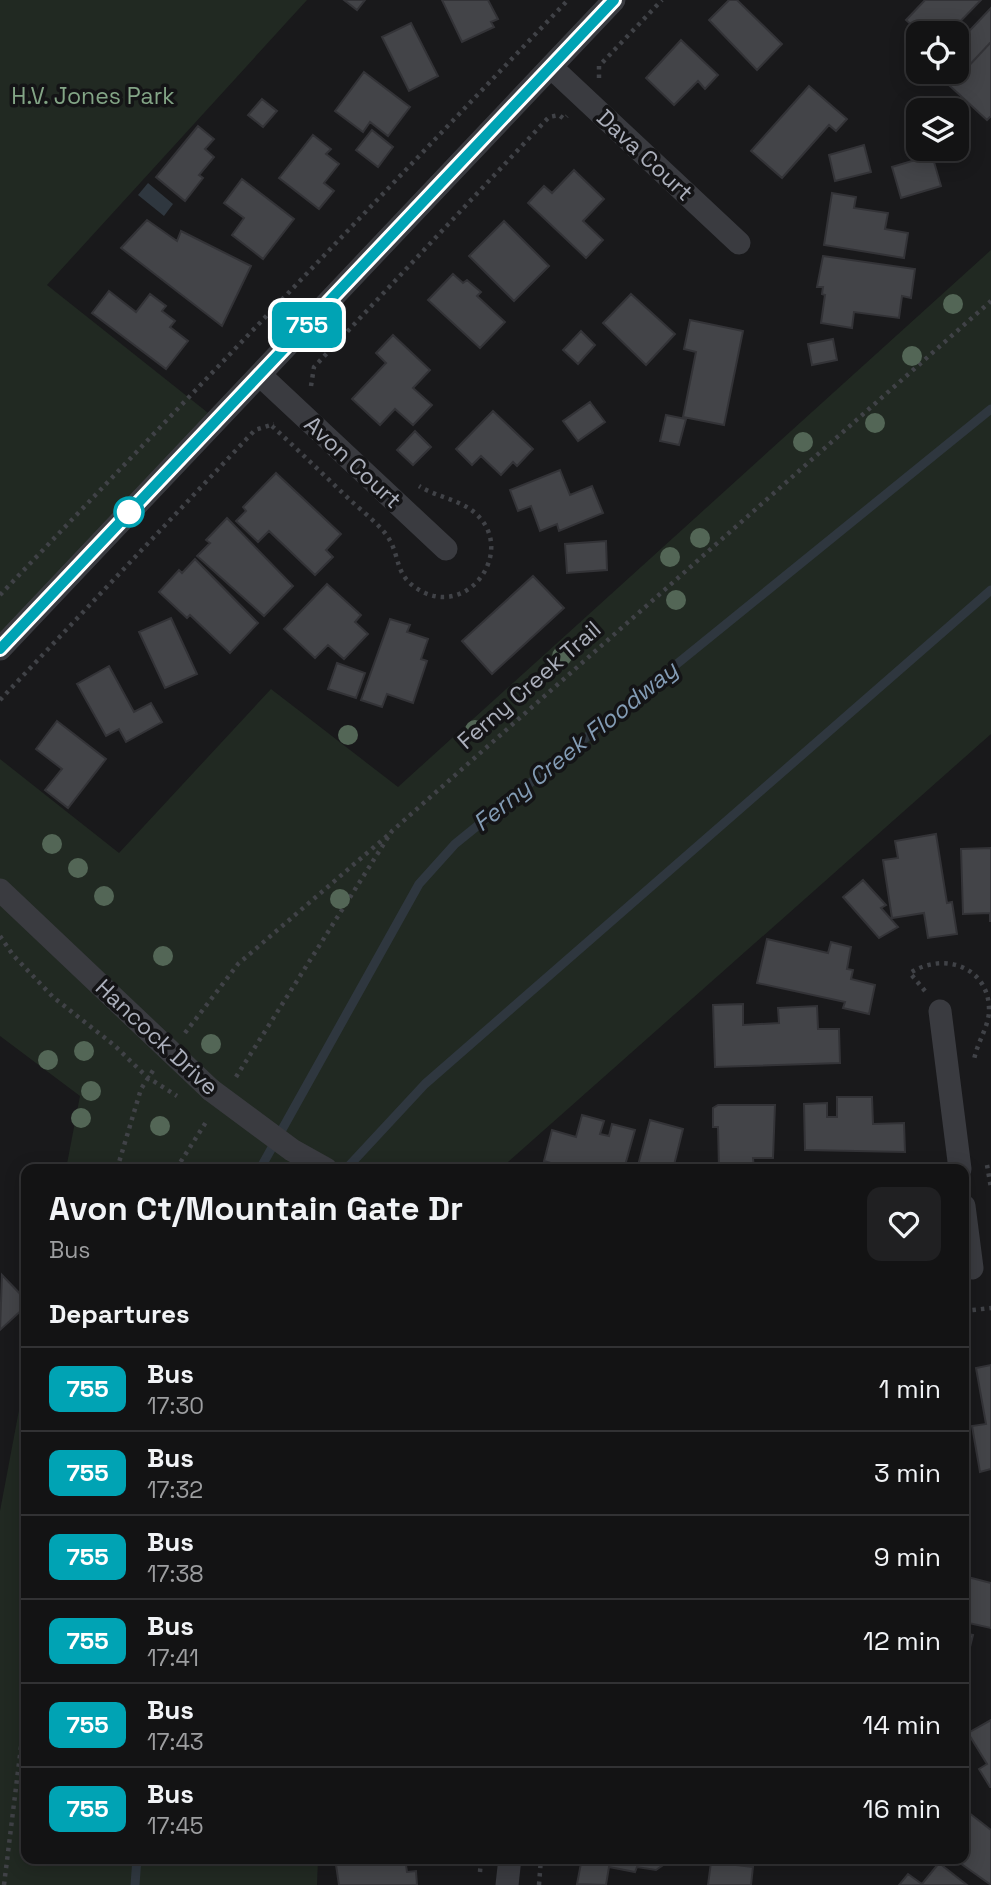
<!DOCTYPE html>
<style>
body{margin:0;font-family:"Space Grotesk",sans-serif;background:#202022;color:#f1f3f6;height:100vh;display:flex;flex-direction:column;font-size:26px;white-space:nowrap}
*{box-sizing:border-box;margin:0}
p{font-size:23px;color:#9d9ea0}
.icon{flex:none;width:38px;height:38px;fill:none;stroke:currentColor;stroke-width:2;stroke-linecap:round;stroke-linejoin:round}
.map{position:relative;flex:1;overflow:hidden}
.panel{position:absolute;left:21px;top:1164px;width:948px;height:700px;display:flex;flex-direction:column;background:#131314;border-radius:14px;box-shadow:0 4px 18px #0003,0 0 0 2px #323234}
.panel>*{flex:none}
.badge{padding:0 14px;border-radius:10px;font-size:24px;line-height:46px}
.controls{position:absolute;left:906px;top:21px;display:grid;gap:14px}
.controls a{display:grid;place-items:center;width:63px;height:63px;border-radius:14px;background:#131314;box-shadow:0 4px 18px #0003,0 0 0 2px #323234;font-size:35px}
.map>.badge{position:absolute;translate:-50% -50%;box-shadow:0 0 0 4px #fff}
h2{padding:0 28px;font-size:26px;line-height:63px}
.round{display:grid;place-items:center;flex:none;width:74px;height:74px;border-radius:14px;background:#202022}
.headline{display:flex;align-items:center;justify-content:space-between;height:119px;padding:0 28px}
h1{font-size:33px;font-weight:700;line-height:52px}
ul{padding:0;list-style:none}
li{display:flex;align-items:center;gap:21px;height:84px;padding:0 28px;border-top:2px solid #323234}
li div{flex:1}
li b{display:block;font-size:26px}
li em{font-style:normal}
li .badge{min-width:77px;font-weight:700;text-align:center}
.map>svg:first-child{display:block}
.green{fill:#212922}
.water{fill:#2f373f}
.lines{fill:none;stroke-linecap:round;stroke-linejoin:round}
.stream{stroke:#2f373f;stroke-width:9}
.building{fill:#434448;stroke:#333337;stroke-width:2}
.path{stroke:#404247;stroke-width:4.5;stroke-dasharray:3.5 5;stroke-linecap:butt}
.minor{stroke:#3a3b40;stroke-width:23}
.minor-bridge{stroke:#3a3b40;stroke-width:23}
.tree{fill:#536656}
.line-casing{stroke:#fff;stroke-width:16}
.line{stroke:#00a3b4;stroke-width:10}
.stop-dot{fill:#fff;stroke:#00a3b4;stroke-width:3.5}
.labels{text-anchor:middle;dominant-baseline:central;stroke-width:7;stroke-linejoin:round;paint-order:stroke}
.park-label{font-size:23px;fill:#83a586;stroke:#141416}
.street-label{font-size:23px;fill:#abafbb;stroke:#141416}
.water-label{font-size:24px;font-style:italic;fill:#839cb5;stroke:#141416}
</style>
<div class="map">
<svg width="991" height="1885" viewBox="0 0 991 1885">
<rect width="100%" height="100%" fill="#19191b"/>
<!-- green -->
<path class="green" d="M0 0H307L47 285 217 420 0 649Z
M991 250V734L500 1169H66L80 1096 0 1036V759L119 853 271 689 398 787Z
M26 1373V1858L318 1859 317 1885H0V1511Z"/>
<!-- water -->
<path class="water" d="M148 183 173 204 164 216 138 195Z"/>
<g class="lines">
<!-- stream -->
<path class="stream" d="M260 1169 419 884 455 844 991 409
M346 1169 425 1084 991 590
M135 1885 137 1858"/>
</g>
<!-- building -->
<path class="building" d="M344 0H365L357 10Z
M442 0H488L498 19 491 22 494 27 462 42Z
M729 0H737L782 44 757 70 709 20Z
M925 0H981L949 33H921L906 20Z
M991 8V42L950 86 934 72H957V44Z
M411 23 438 76 409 91 382 37Z
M681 40 718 75 705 89 698 81 674 105 646 78Z
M991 42V116L987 120 950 86Z
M364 72 410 107 388 136 370 122 363 132 335 111Z
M809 86 847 119 836 131 829 125 782 178 751 151Z
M262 99 277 111 263 127 248 115Z
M198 126 214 139 205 149 214 157 199 175 203 178 185 201 156 177Z
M372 130 393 147 378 167 356 150Z
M313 135 331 149 326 154 339 164 324 183 334 191 319 209 279 178Z
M864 145 871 172 835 181 829 155Z
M932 155 941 186 901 198 892 167Z
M574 170 604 199 583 221 603 240 586 258 528 203 544 186 552 193Z
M242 179 294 219 263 259 232 235 244 218 224 203Z
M832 193 856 197 854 208 888 213 885 229 908 233 904 258 824 245Z
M147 220 177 241 181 231 251 266 222 326 121 248Z
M504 221 549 266 514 301 469 256Z
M823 256 915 269 911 298 902 296 899 318 854 312 852 328 821 323 825 295 822 294 823 287H817Z
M453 274 463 283 467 280 481 292 477 296 505 322 480 348 428 300Z
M109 291 136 312 150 294 166 306 162 311 175 321 170 327 188 341 166 369 92 313Z
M631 294 675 334 646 365 603 323Z
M690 320 743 331 724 425 683 417 696 352 684 349Z
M581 331 595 345 578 364 563 350Z
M393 335 430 370 413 388 432 405 413 425 395 409 380 425 352 399 386 363 376 353Z
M833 339 837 360 812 365 808 344Z
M590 402 605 422 578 441 563 421Z
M493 411 533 449 517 466 513 462 501 475 481 456 472 465 456 449Z
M666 415 686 419 679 445 660 441Z
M415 431 431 447 413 465 397 450Z
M560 470 570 495 592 486 603 513 559 531 557 524 540 531 531 506 518 511 510 490Z
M276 473 341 534 326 550 333 557 315 575 269 531 258 542 236 521 246 511 243 507Z
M227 518 293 586 264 616 197 556 210 543 206 540Z
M606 541 607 570 567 573 565 544Z
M195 559 258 623 230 653 190 615 187 618 159 592 179 570 182 573Z
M533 576 564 608 492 674 462 641Z
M327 584 361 615 355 622 368 634 344 659 328 645 315 658 284 629Z
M171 618 197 674 165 688 139 632Z
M390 619 410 625 407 632 428 639 421 659 427 661 413 703 387 694 382 707 361 700Z
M337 663 365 673 356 698 328 689Z
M109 666 134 712 151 703 162 722 126 742 119 729 106 736 77 684Z
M57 721 106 759 68 808 45 790 62 769 36 749Z
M936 834 947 903 952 902 957 934 928 938 924 913 892 918 883 860 898 858 895 841Z
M991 848V921H990V913L963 914 961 849Z
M863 880 886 905 881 908 898 927 879 938 843 897Z
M767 939 828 953 831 942 851 947 847 969 853 970 851 979 875 985 869 1014 843 1008 845 1002 757 983Z
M743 1004V1025L779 1023 778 1008 817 1006 818 1029H839L840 1063 715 1067 713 1005Z
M837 1097H872L873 1124 904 1123 905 1152 805 1150 804 1104 827 1103V1117H837Z
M718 1105H775L773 1158H753L754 1169H719L718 1127H713V1108Z
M582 1115 604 1121 600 1134 609 1136 612 1124 635 1130 624 1169H571L544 1161 552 1130 576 1137Z
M650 1120 683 1129 673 1169H637Z
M887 1163V1169H840V1164Z
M2 1275 26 1300V1306L0 1330Z
M991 1365V1469L980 1472 972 1426 986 1424 976 1368Z
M964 1576 991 1583V1628L964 1622Z
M964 1633 973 1635 965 1667H964Z
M991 1720V1787H990L979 1769 987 1764 968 1733Z
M964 1809 991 1830V1885L953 1858H964Z
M388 1858H405L407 1872 416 1871 417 1885H339L336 1865Z
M582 1858H668L666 1863 656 1870 637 1867 635 1872 609 1867 606 1885 577 1884Z
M711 1862 753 1867 751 1885H708Z
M939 1863 967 1885H899L908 1874 922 1884Z"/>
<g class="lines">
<!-- path -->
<path class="path" d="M599 78V66L662 0
M311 386 314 367 549 117 559 115 564 119 567 116
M272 426C298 450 324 475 350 500 361 510 375 521 385 533 403 556 391 577 425 593 470 613 512 554 480 518 465 500 438 498 419 486
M0 595 568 0
M0 700 255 430 274 424
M0 936 13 955 53 997 114 1045 147 1077 177 1096
M925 991 910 973C944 951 991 967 989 1013 987 1030 977 1043 974 1060
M185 1033 238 964 388 835
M236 1077 392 831 991 301
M987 1165 991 1188
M117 1169 141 1089 154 1069
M176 1169 208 1119
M964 1311 991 1308
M480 1872 481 1858
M4 1885 26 1706
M539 1885 541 1858"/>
<!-- minor -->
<path class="minor" d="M551 67 739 243
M260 375 446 549
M0 649 614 0
M0 890 211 1090
M940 1011 960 1169
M964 1206 972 1268
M507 1885 510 1858"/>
<!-- minor-bridge -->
<path class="minor-bridge" d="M211 1090 292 1150 326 1169"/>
</g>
<!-- trees -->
<g class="tree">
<circle cx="953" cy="304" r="10"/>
<circle cx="912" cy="356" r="10"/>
<circle cx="875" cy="423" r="10"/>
<circle cx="803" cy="442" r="10"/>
<circle cx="700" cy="538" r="10"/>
<circle cx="670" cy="557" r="10"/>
<circle cx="676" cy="600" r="10"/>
<circle cx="562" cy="656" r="10"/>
<circle cx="475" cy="730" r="10"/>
<circle cx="348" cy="735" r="10"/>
<circle cx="52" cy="844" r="10"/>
<circle cx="78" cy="868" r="10"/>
<circle cx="104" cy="896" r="10"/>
<circle cx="340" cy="899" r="10"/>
<circle cx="163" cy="956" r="10"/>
<circle cx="211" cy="1044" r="10"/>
<circle cx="84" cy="1051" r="10"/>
<circle cx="48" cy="1060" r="10"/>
<circle cx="91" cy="1091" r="10"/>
<circle cx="81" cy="1118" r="10"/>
<circle cx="160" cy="1126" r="10"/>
</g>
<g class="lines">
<defs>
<path id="line" d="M0 649 614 0"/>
</defs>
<!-- line casing -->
<use href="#line" class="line-casing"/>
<!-- line -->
<use href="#line" class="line"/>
</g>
<!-- markers -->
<circle class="stop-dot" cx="129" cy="512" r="14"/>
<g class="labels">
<!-- park labels -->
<g class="park-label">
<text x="93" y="96">H.V. Jones Park</text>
</g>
<!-- street labels -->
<g class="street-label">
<text transform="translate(645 155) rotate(43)">Dava Court</text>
<text transform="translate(353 462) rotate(43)">Avon Court</text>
<text transform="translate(529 685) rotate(-41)">Ferny Creek Trail</text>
<text transform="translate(157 1037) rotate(43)">Hancock Drive</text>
</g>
<!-- water labels -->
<g class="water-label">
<text transform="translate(575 746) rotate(-39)">Ferny Creek Floodway</text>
</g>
</g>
</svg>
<div class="controls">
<a><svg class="icon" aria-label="locate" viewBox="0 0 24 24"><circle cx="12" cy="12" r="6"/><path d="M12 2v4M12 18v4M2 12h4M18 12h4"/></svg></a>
<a><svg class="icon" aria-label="layers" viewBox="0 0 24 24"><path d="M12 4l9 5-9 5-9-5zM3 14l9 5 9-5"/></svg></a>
</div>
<b class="badge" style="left:307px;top:325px;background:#00a3b4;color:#fff">755</b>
<section class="panel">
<div class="headline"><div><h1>Avon Ct/Mountain Gate Dr</h1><p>Bus</p></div><a class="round"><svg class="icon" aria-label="heart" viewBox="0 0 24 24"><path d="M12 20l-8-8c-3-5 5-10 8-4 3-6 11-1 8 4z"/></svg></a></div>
<h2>Departures</h2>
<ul>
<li><span class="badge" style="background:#00a3b4;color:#fff">755</span><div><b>Bus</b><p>17:30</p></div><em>1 min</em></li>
<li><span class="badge" style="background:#00a3b4;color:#fff">755</span><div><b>Bus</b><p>17:32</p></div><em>3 min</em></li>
<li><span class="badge" style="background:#00a3b4;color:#fff">755</span><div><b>Bus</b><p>17:38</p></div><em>9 min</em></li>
<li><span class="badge" style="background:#00a3b4;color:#fff">755</span><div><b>Bus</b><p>17:41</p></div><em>12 min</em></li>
<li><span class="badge" style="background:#00a3b4;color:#fff">755</span><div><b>Bus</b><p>17:43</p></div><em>14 min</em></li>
<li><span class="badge" style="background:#00a3b4;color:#fff">755</span><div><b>Bus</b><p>17:45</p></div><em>16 min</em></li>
</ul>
</section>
</div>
